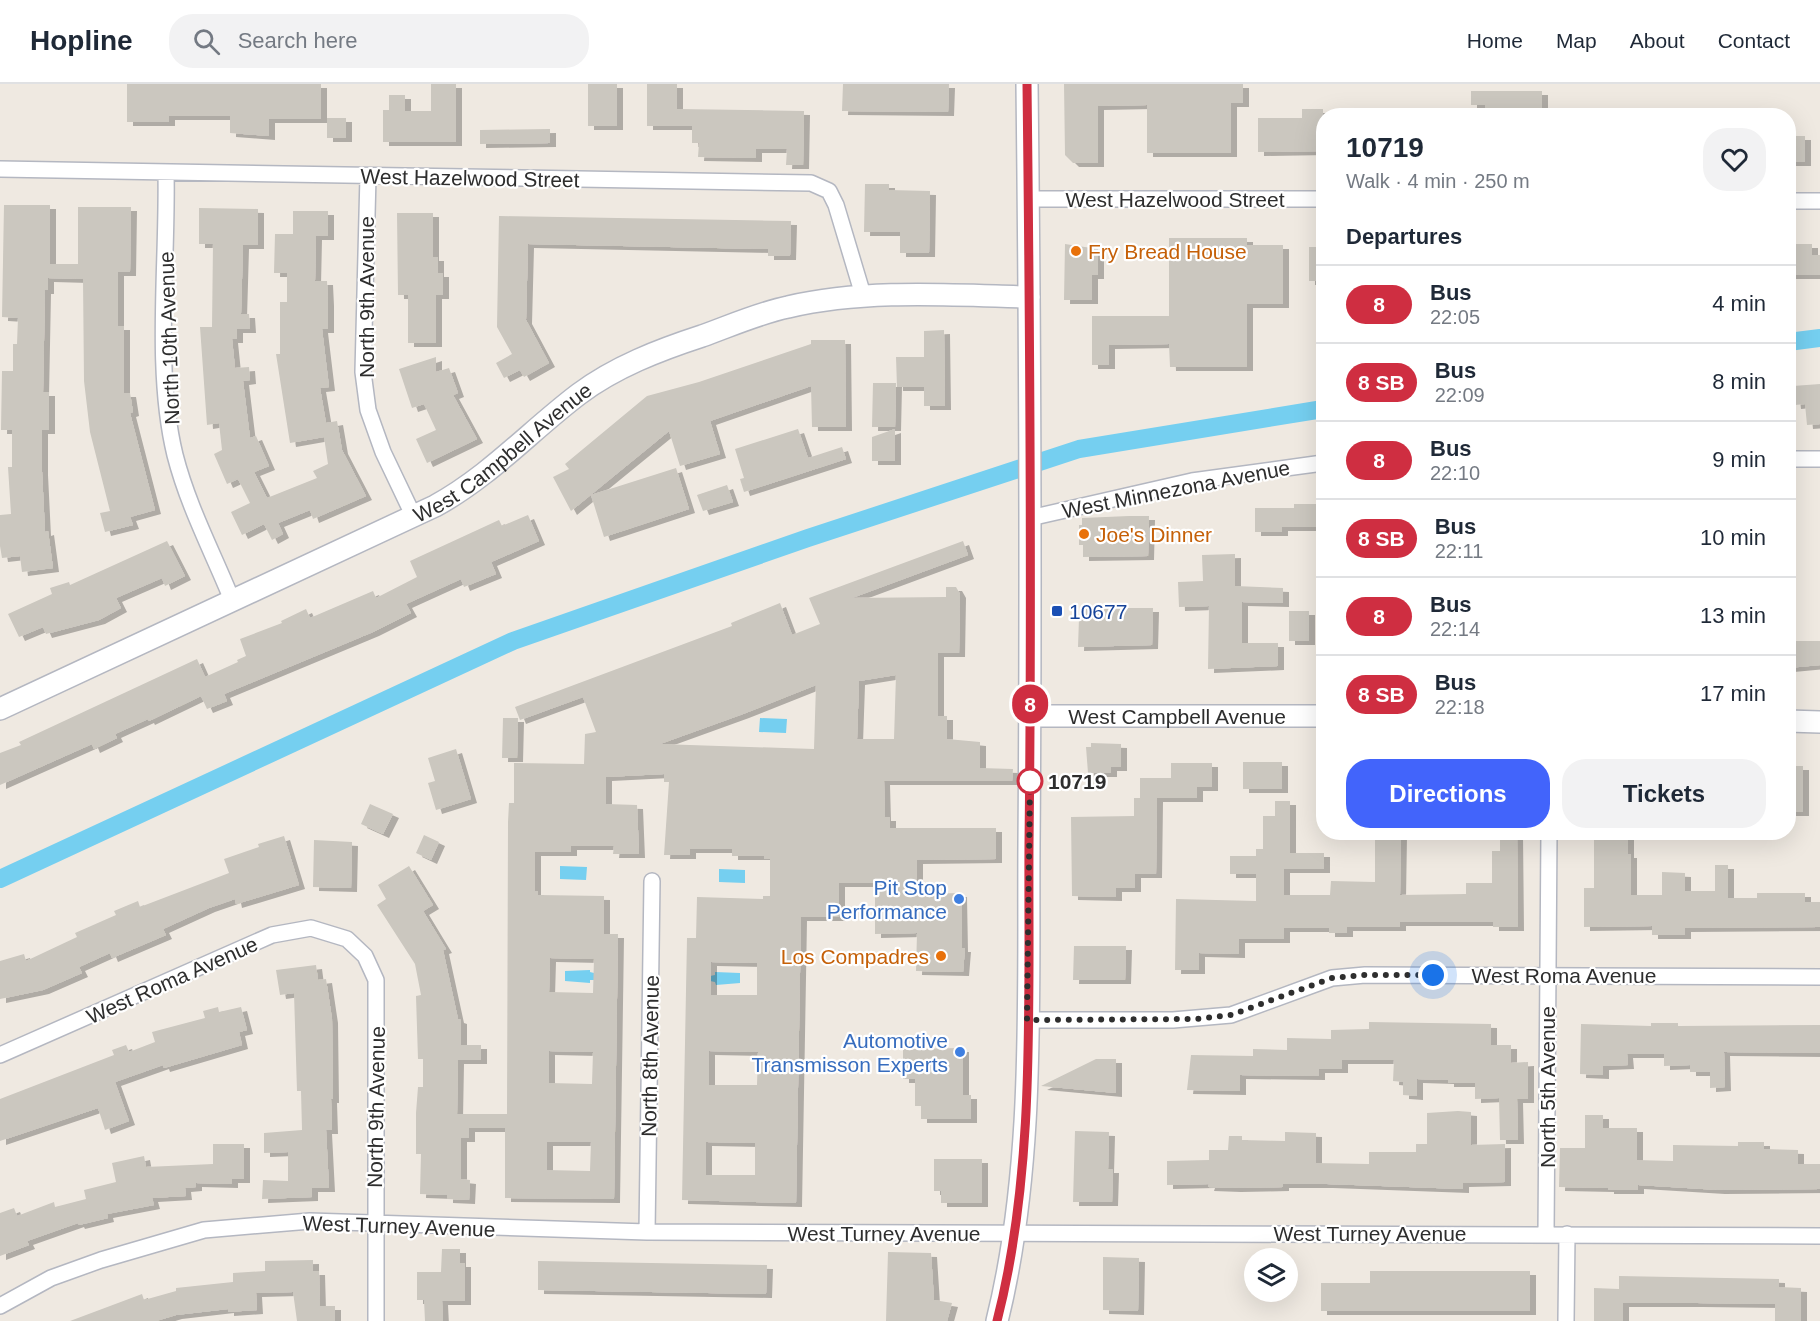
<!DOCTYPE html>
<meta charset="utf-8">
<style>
body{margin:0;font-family:Helvetica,sans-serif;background:#f2f2f3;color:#1f2937;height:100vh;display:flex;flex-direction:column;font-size:22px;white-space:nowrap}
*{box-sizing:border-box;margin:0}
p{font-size:20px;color:#747a83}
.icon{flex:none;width:33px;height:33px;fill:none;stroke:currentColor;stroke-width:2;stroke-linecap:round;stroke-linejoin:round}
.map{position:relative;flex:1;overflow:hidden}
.side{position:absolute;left:1316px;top:24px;width:480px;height:732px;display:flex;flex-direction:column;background:#fff;border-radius:24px;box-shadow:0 6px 24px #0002}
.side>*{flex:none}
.badge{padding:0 12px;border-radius:20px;font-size:21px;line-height:39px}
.controls{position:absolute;left:1244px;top:1164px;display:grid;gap:12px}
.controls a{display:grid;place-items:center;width:54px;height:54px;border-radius:50%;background:#fff;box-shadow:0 6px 24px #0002;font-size:30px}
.you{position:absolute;width:30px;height:30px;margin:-15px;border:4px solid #fff;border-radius:50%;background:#1a73e8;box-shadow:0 0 0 9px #1a73e833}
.map>.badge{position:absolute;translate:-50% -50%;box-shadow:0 0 0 3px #fff}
h2{padding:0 30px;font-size:22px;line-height:54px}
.round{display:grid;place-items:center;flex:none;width:63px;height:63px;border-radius:24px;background:#f2f2f3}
.overview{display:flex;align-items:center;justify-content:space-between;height:102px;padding:0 30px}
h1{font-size:28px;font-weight:800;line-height:45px}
.cta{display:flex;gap:12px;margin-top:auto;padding:12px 30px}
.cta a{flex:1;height:69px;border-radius:24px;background:#4264fb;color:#fff;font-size:24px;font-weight:800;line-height:69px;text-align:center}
.cta a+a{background:#f2f2f3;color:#1f2937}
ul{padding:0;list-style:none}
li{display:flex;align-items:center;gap:18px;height:78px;padding:0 30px;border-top:2px solid #e0e1e3}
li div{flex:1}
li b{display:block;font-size:22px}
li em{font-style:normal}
li .badge{min-width:66px;font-weight:700;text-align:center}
header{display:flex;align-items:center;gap:36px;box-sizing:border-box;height:84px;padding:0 30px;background:#fff;border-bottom:2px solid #e0e1e3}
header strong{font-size:28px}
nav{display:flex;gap:33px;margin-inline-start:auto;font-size:21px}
.search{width:420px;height:54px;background:#f2f2f3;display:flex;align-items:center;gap:15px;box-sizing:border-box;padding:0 21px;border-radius:24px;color:#747a83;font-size:22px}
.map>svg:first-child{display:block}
.water{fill:#75cff0}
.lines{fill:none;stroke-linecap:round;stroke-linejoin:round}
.canal{stroke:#75cff0;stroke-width:18}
.building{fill:#cbc7bf;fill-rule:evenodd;filter:url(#shadow)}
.street-casing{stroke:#b4b7c1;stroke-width:18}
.secondary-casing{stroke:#b4b7c1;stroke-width:24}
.street{stroke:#fff;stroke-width:15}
.secondary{stroke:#fff;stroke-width:21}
.line-casing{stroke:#fff;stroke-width:14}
.line{stroke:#cf2e41;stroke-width:9}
.walk{stroke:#2e2e2e;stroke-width:6;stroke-dasharray:0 10.8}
.food-dot{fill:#e8710a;stroke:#fff;stroke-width:2}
.transit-dot{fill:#1a4fb4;stroke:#fff;stroke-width:2}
.stop-dot{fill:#fff;stroke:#cf2e41;stroke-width:3}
.shop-dot{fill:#3f7fe0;stroke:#fff;stroke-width:2}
.labels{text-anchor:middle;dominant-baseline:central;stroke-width:4.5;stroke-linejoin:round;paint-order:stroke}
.street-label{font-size:21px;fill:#2e2e2e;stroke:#fff}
.food-label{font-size:21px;fill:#c56008;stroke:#fff;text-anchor:start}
.transit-label{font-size:21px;fill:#164399;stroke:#fff;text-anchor:start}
.stop-label{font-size:21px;font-weight:bold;fill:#2e2e2e;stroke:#fff;text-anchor:start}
.shop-label{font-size:21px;fill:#366cbe;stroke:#fff;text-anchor:end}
</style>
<header>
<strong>Hopline</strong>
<div class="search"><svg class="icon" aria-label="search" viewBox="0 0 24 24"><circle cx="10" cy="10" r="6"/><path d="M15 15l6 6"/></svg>Search here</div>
<nav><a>Home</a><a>Map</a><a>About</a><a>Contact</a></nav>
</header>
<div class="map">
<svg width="1820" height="1237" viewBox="0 0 1820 1237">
<defs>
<filter id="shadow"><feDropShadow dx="6" dy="4" stdDeviation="0" flood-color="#0004"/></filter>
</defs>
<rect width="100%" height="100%" fill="#efe9e1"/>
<!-- water -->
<path class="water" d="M760 634 787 635 786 649 759 648Z
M560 782 587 783 586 796 560 795Z
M719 785 745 786V799L719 798Z
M590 886V888L594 889V896H590V899L565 897V887Z
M715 888 740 889V899L716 901 715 898 710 897V892L715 891Z"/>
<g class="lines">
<!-- canal -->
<path class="canal" d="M1788 258 1820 254
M0 795 513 557 808 454 1079 365 1323 325"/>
</g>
<!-- building -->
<path class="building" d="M127 0H321V35H269V52L230 49V32H169V38H127Z
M431 0H456V58H383V26H389V11H405V27H431Z
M588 0H617V42H588Z
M647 0H677V25L804 27 803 81H786L787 65H756V74L698 73 699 59H692V42H647Z
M843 0H949L948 28 842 27Z
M1064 0H1243V19H1231V69H1147V21L1098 22V79H1073L1065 71Z
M1471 7H1542V27H1485V21H1471Z
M1302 25H1323V67L1258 68V34H1302Z
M327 34H346V54H327Z
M550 45V59L480 60V46Z
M1788 52H1805V78H1788Z
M865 100H889V106L930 107 929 169H900V148H864Z
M4 121H50V180H78V123H131L130 188H118V242H124V309H130L133 328 130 329 155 426 130 433 133 441 105 448 100 429 110 427 90 348 84 297 83 195 48 194V206H45L43 308H49V346H42V387L45 448 48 447 53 484 22 488 20 472 2 474 0 462V431L11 430 8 383H12V346H1L2 287H13V260H17L18 234 2 233Z
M199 124 258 125V161H243L241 230H249L250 245H237V255H232L235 284 249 283 250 296 243 297 250 354 256 352 269 382 254 388 267 414 317 394 313 387 328 380 324 353 290 359 276 270H280V218H287V189H274L275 150H293V127H328V152H316L315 197H327L328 218V245H322L329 303 320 304 326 339 337 337 342 366 366 412 313 435 310 426 278 439 283 450 272 456 264 440 242 451 231 428 250 419 238 395 227 400 214 370 222 366 219 339 207 341 200 243H212L213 160H199Z
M397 129H433V173H438V189H443V211H436V259H408V211H398Z
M499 132 791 137 790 172H768V165L528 160 526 236 549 279 524 293 520 286 504 294 496 279 512 270 497 243Z
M1169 154H1247V161H1283V220H1247V283H1170L1169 260 1109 261V281H1092V232H1169Z
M1065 160 1098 165V191H1092V216H1064Z
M1788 160H1812V171H1820V191H1788Z
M1309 163H1323V197H1309Z
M944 246 945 322H924V303H897L896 273H924V247Z
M811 256H845L846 343H812L811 302 710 337 720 370 680 382 669 347 571 427 553 393 569 385 565 380 647 312 699 298 811 260Z
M436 273V288L449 284 458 309 453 311 477 355 427 379 416 355 436 346 424 320 412 324 399 285Z
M873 299H896L895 343H872Z
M1820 300V340L1807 341 1805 320 1795 321 1793 302Z
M798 345 808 374 842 363 846 375 744 408 740 395 744 394 735 365Z
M895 345V377H872V353Z
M676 384 689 425 604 453 591 411Z
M727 401 733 418 703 427 697 411Z
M1294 420H1321V443H1282V448H1255V424H1294Z
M528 431 539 457 491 478 496 490 464 503 461 495 406 520 411 529 373 548 224 610 227 617 207 625 201 612 149 637 148 635 115 650 117 654 94 665 92 660 0 701V669L21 661 19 658 197 575 205 593 238 578 237 576 246 572 240 555 282 539 281 537 306 525 310 534 373 507 376 514 417 493 410 477 499 436 502 442Z
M1129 432H1149L1148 472 1083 473V461H1079V441H1082V434Z
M167 457 185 492 165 502 162 494 116 514 121 524 99 536 46 550 43 543 19 553 8 530 52 510 50 504 69 498 70 501Z
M963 457 968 471 852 514 946 513V503H956L960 510 959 569H938V632H947V655L980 658V684L1013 685 1012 697H884L885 733H890V744H996V775L917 776V810L961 809 962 864H965L963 888 916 887 917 849 875 850V799H839V833H801L796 1119 682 1116 687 854H696L697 813 763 815V812H770V775H764V772H732V765H690V771H664L669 698H664V690L606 693V720L637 721 639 770H613L614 762H571V768H535V807H538V811L604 812V850H618L614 1115 505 1114V1044H469V1054H461V1095L470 1096 469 1116 447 1115V1111L420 1110 421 1070H416V1029L418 1003H423V975H418L416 912 421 911 415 880 377 821 386 815 378 801 409 782 433 821 423 827 446 865 443 866 458 935 461 936V961H481V976H458L457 1030H507L508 738 509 719H514V679L584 680 585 650 596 648 583 613 520 636 515 623 732 542 731 539 780 519 792 551 820 540 809 514ZM896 591 894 655H857L859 597ZM816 601 814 665 660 660 743 630ZM550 874 594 875 593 909 549 908ZM711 878 757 879V911H711ZM549 967 593 968 592 1000 549 999ZM709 967 758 968 757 1001H709ZM547 1058H591L590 1087 547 1086ZM706 1058 755 1059V1091H706Z
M1235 470V502L1283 504V519L1242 518V559H1278V582L1208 585 1209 522 1179 523 1178 498 1203 497 1202 471Z
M1082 524H1153L1152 561 1078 563 1079 534H1082Z
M1289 527H1309V557H1289Z
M1788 557H1820V581L1788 584Z
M503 634H518L517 674H502Z
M1091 659 1121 660V683H1111V689H1088L1086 663H1091Z
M456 665 471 715 436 726 428 699 435 697 428 674Z
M1243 678H1282V705H1243Z
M1171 679H1212V703H1197V714H1157L1156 790H1135V804H1116V813L1072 812 1071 733 1134 732V714H1140V694H1171Z
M1788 682H1803V728H1788Z
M1275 717H1290V769H1324V785H1284V811H1330L1331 797 1375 798V748H1401L1400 811 1466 810V799H1492V767H1500V748H1517L1518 843H1493V838H1400V843H1347V849H1329V844H1284V855H1239V870L1199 869V886H1175L1176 815 1256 817V790H1230V772H1256V765H1263V732H1275Z
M370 720 393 730 383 750 361 740Z
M1594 748H1628V770H1631V811H1662V788L1685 789V807H1715V781H1728V814H1757V809H1805V818H1820V843L1685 844V851H1652V842L1584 843V804H1594Z
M424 751 439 758 431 776 416 769Z
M284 752 299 801 236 820 235 815 209 824 163 845 166 851 112 874 110 869 79 883 82 889 43 906 0 915V877L24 870 26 877 77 853 75 849 116 831 114 827 138 817 140 823 229 789 224 775 259 763 258 760Z
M314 756 352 758 351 804 313 803Z
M1074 862H1126L1125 896H1073Z
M316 881 318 896 326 895 332 935 333 1015H331L332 1046H326L329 1104H312V1113L262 1115 263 1096 288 1097V1068L264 1069V1049L302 1046 301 1007H297L294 909 280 911 276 886Z
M218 923 219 928 241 923 247 946 239 948 242 961 164 984 163 981 115 998 129 1037 105 1046 98 1024 0 1057V1015L114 971 112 966 126 961 129 968 155 958 152 948 205 934 203 927Z
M1369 938 1491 940V961H1511V979L1528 978V1015H1517L1518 1056H1500L1499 1014 1475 1015V999H1448V996L1417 995V1012L1403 1011V998L1393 997 1394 976H1342V985H1319V992L1240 991V1007L1187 1006 1191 971 1253 972V965L1287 966V954L1331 955V946L1369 945Z
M1651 939H1678V942L1820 941V969L1724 968 1725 1003 1710 1004V988H1690V981L1664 982V970H1627L1628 981 1603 982V991L1580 990 1581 940 1651 942Z
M963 964V1011H971V1035H921V1022H915V995H903V965Z
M1096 975H1116V1009L1041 1002Z
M1458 1027 1471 1028V1061L1505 1060V1098L1463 1099V1105L1327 1100H1283V1103L1235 1104 1208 1103 1209 1100 1167 1101V1077L1209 1076V1066H1228L1229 1052H1242V1056L1285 1057V1048L1316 1049V1079L1369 1080V1068H1416V1060H1427V1029Z
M1585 1031H1603V1044H1637V1076L1673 1077V1061L1738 1062V1058H1764V1065L1798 1066V1080H1820V1105L1719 1106 1638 1101V1106H1608V1104L1559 1103 1560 1064H1585Z
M1075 1047 1109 1048 1108 1085H1113L1112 1118H1073Z
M213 1060H244V1095H232V1100L196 1099V1103L185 1104 186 1112 152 1114 154 1121 107 1130 108 1134 79 1141 78 1139 27 1157 29 1161 0 1172V1129L14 1124 17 1132 54 1118 55 1123 86 1115 84 1106 116 1098 112 1079 144 1072 146 1083 213 1080Z
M934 1075H982V1119H941V1107H934Z
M442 1165H460V1179H465V1217H442L443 1237H425L424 1216H417V1188H441Z
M888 1168 931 1169 934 1216 952 1219 947 1237H886Z
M1103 1173 1139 1174 1138 1227 1103 1226Z
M313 1176V1187H319L320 1222H335V1237H297L293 1208 256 1209 257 1226 228 1228V1225L176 1231 156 1237H70L142 1210 144 1216 176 1207V1204L233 1198V1189L265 1187V1177Z
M538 1177 767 1181 766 1210 538 1206Z
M1370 1187H1530V1227H1321V1199H1370Z
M1619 1192 1779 1195V1203L1801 1204V1237H1775V1220L1697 1219H1623V1237H1594V1204L1619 1205Z"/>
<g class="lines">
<defs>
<path id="street" d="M0 85 811 99 829 107 836 121 863 211
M166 88C168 178 154 285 175 371 188 422 213 469 232 516
M368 92 363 288 368 326 383 368 414 433
M1028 115H1323
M1788 117H1820
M1788 375H1820
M1030 434 1192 397 1323 379
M1027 936H1173L1231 931 1332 894 1365 891 1820 893
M0 971 272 851 311 844 347 855 365 872 376 896V1237
M647 1148 652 797
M1546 1150 1549 748
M0 1222 51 1194 101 1176 204 1146 310 1137 647 1148 1820 1152
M1566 1237 1567 1150"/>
<g id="secondary">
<path id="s1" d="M0 625 435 422C490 392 530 347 579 310 615 283 659 266 702 252 730 242 759 229 788 223 866 205 950 211 1029 213"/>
<path id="s2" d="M1030 632H1323"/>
<path d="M1788 637 1820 638"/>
<path d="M997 1237C1035 1084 1028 916 1029 760 1031 506 1030 253 1027 0"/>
</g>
</defs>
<!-- street casing -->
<use href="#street" class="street-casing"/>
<!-- secondary casing -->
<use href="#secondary" class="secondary-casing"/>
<!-- street -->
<use href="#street" class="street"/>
<!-- secondary -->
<use href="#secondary" class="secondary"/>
</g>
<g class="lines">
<defs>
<path id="line" d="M997 1237C1036 1086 1028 915 1029 760 1032 507 1030 253 1027 0"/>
</defs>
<!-- line casing -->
<use href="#line" class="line-casing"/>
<!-- line -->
<use href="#line" class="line"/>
<!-- walk -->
<path class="walk" d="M1030 697 1027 936 1196 935 1231 931 1332 894 1365 891H1433"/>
</g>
<!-- markers -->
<g class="food-dot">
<circle cx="1076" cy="167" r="6"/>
<circle cx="1084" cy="450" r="6"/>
<circle cx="941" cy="872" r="6"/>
</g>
<rect class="transit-dot" x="1051" y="521" width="12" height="12" rx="3"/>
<circle class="stop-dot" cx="1030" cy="697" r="12"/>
<g class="shop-dot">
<circle cx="959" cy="815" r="6"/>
<circle cx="960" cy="968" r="6"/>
</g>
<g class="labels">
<!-- street labels -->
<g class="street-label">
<text transform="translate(470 94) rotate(1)">West Hazelwood Street</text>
<text x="1175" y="115">West Hazelwood Street</text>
<text transform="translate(366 213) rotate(-90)">North 9th Avenue</text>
<text transform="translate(169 254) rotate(-92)">North 10th Avenue</text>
<text stroke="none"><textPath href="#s1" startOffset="566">West Campbell Avenue</textPath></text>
<text transform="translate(1176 405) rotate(-11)">West Minnezona Avenue</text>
<text stroke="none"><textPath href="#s2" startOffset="147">West Campbell Avenue</textPath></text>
<text x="1564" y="891">West Roma Avenue</text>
<text transform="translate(172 896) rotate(-24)">West Roma Avenue</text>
<text transform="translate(650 972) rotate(-89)">North 8th Avenue</text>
<text transform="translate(1547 1003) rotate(-90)">North 5th Avenue</text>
<text transform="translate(376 1023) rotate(-89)">North 9th Avenue</text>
<text transform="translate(399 1142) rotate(2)">West Turney Avenue</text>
<text x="884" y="1149">West Turney Avenue</text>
<text x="1370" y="1149">West Turney Avenue</text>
</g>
<!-- food labels -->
<g class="food-label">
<text x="1088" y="167">Fry Bread House</text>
<text x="1096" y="450">Joe's Dinner</text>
<text x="929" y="872" text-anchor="end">Los Compadres</text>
</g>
<!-- transit labels -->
<g class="transit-label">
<text x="1069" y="527">10677</text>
</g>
<!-- stop labels -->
<g class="stop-label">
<text x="1048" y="697">10719</text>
</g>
<!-- shop labels -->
<g class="shop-label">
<text x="947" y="803">Pit Stop<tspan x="947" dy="24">Performance</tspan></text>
<text x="948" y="956">Automotive<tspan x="948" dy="24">Transmisson Experts</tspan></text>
</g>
</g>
</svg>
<div class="controls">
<a><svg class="icon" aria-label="layers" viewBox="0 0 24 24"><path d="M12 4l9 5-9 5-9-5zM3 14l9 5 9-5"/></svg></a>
</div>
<div class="you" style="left:1433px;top:891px"></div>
<b class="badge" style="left:1030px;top:620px;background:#cf2e41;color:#fff">8</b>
<section class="side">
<div class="overview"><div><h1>10719</h1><p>Walk · 4 min · 250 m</p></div><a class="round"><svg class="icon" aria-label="heart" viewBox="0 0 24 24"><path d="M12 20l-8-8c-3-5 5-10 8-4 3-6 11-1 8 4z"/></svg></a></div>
<h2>Departures</h2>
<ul>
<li><span class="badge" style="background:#cf2e41;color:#fff">8</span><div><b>Bus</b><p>22:05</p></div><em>4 min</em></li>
<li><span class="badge" style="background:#cf2e41;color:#fff">8 SB</span><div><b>Bus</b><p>22:09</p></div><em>8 min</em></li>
<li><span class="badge" style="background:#cf2e41;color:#fff">8</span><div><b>Bus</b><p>22:10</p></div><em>9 min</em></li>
<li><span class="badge" style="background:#cf2e41;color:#fff">8 SB</span><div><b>Bus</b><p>22:11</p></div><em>10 min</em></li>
<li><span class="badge" style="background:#cf2e41;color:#fff">8</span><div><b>Bus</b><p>22:14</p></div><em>13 min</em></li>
<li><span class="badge" style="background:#cf2e41;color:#fff">8 SB</span><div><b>Bus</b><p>22:18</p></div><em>17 min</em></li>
</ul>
<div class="cta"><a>Directions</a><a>Tickets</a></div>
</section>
</div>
